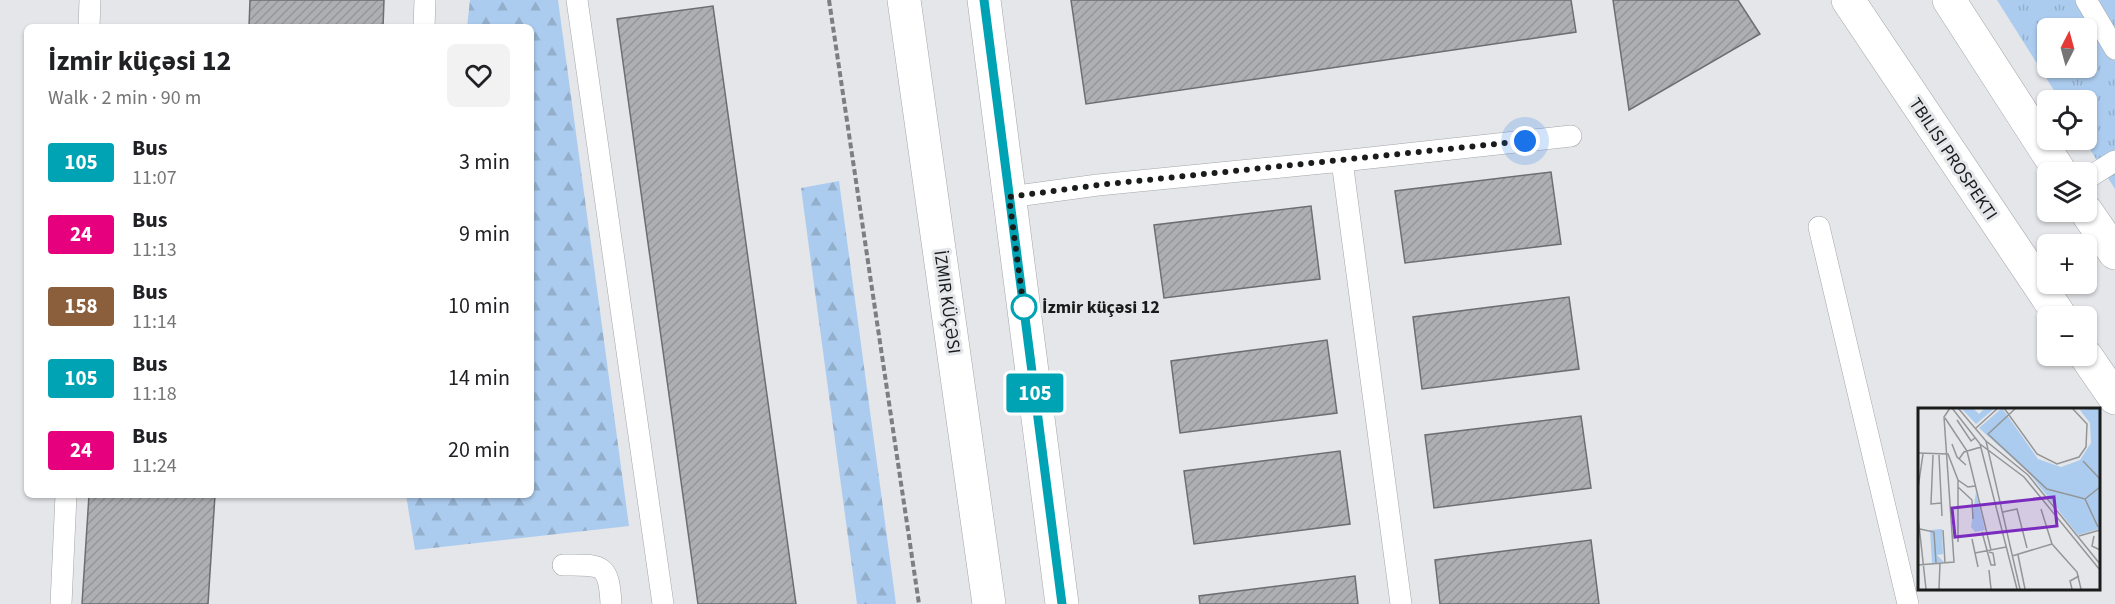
<!DOCTYPE html>
<meta charset="utf-8">
<style>
body{margin:0;font-family:"Source Sans 3",sans-serif;background:#f2f2f2;color:#202124;height:100vh;display:flex;flex-direction:column;font-size:22px;white-space:nowrap}
*{box-sizing:border-box;margin:0}
p{font-size:20px;color:#757577}
.icon{flex:none;width:33px;height:33px;fill:none;stroke:currentColor;stroke-width:2;stroke-linecap:round;stroke-linejoin:round}
.map{position:relative;flex:1;overflow:hidden}
.sheet{position:absolute;left:24px;top:24px;width:510px;height:474px;display:flex;flex-direction:column;background:#fff;border-radius:9px;box-shadow:0 2px 4px #0004}
.sheet>*{flex:none}
.badge{padding:0 12px;border-radius:4px;font-size:21px;line-height:39px}
.needle{width:39px;rotate:6deg}
.controls{position:absolute;left:2037px;top:18px;display:grid;gap:12px}
.controls a{display:grid;place-items:center;width:60px;height:60px;border-radius:9px;background:#fff;box-shadow:0 2px 4px #0004;font-size:30px}
.you{position:absolute;width:30px;height:30px;margin:-15px;border:4px solid #fff;border-radius:50%;background:#1a73e8;box-shadow:0 0 0 9px #1a73e833}
.map>.badge{position:absolute;translate:-50% -50%;box-shadow:0 0 0 3px #fff}
.round{display:grid;place-items:center;flex:none;width:63px;height:63px;border-radius:9px;background:#f2f2f2}
.head{display:flex;align-items:center;justify-content:space-between;height:102px;padding:0 24px}
h1{font-size:28px;font-weight:700;line-height:45px}
ul{padding:0;list-style:none}
li{display:flex;align-items:center;gap:18px;height:72px;padding:0 24px}
li div{flex:1}
li b{display:block;font-size:22px}
li em{font-style:normal}
li .badge{min-width:66px;font-weight:700;text-align:center}
.map>svg:first-child{display:block}
.forest{fill:url(#forest-firs)}
.park{fill:url(#park-tufts);fill-rule:evenodd}
.building{fill:url(#building-hatch);stroke:#6c6e71;stroke-width:1.5}
.lines{fill:none;stroke-linecap:round;stroke-linejoin:round}
.lane-casing{stroke:#a3a6a8;stroke-width:22}
.primary-casing{stroke:#a3a6a8;stroke-width:34}
.path{stroke:#7d7e80;stroke-width:4;stroke-dasharray:6 3;stroke-linecap:butt}
.lane{stroke:#fff;stroke-width:21}
.primary{stroke:#fff;stroke-width:33}
.line-casing{stroke:#fff;stroke-width:14}
.line{stroke:#00a3b4;stroke-width:9}
.walk{stroke:#1a1b1b;stroke-width:6;stroke-dasharray:0 10.8}
.stop-dot{fill:#fff;stroke:#00a3b4;stroke-width:3}
.labels{text-anchor:middle;dominant-baseline:central;stroke-width:6;stroke-linejoin:round;paint-order:stroke}
.street-label{font-size:18px;fill:#1a1b1b;stroke:#e4e6e9}
.stop-label{font-size:18px;font-weight:bold;fill:#1a1b1b;stroke:#e4e6e9;text-anchor:start}
.inset-road{fill:none;stroke:#939597;stroke-width:1.5}
.view{fill:#7b2cbf;fill-opacity:0.15;stroke:#7b2cbf;stroke-width:3}
.inset-edge{fill:none;stroke:#1a1b1b;stroke-width:3}
</style>
<div class="map">
<svg width="2115" height="604" viewBox="0 0 2115 604">
<defs>
<pattern id="forest-firs" width="22" height="20" patternUnits="userSpaceOnUse" patternTransform="scale(1.5)"><rect width="22" height="20" fill="#acccef"/><path d="M5 1l3.5 6h-7zM16 11l3.5 6h-7z" fill="#93afcc"/></pattern>
<pattern id="park-tufts" width="24" height="20" patternUnits="userSpaceOnUse" patternTransform="scale(1.5)"><rect width="24" height="20" fill="#acccef"/><path d="M3 7l-1-3M5 7V3M7 7l1-3M15 17l-1-3M17 17v-4M19 17l1-3" fill="none" stroke="#93afcc"/></pattern>
<pattern id="building-hatch" width="6" height="6" patternUnits="userSpaceOnUse" patternTransform="scale(1.5)"><rect width="6" height="6" fill="#adafb2"/><path d="M-1 1l2-2M0 6l6-6M5 7l2-2" fill="none" stroke="#949698"/></pattern>
</defs>
<rect width="100%" height="100%" fill="#e4e6e9"/>
<!-- forest -->
<path class="forest" d="M470 0H558L629 526 415 550 406 495H531V27H467Z
M839 181 896 604H857L801 188Z"/>
<!-- park -->
<path class="park" d="M1997 0H2115V189L2084 140H2086V100H2060ZM2048 28H2086V68H2048Z"/>
<!-- building -->
<path class="building" d="M250 0H384L383 27H249Z
M1071 0H1571L1576 32 1086 104Z
M1613 0H1738L1760 34 1629 110Z
M713 6 796 604H698L617 19Z
M1551 172 1561 244 1405 263 1395 191Z
M1311 206 1320 279 1164 298 1154 225Z
M1569 297 1579 369 1422 389 1413 317Z
M1327 340 1337 413 1180 433 1171 361Z
M1581 416 1591 488 1434 508 1425 435Z
M1340 451 1350 524 1194 544 1184 471Z
M89 495H215L208 604H82Z
M1591 540 1599 604H1440L1435 560Z
M1355 576 1358 604H1200L1199 596Z"/>
<g class="lines">
<defs>
<path id="lane" d="M577 0 663 604
M2086 0 2115 49
M89 27 90 0
M424 27 425 0
M1342 161 1571 136
M2086 179 2115 161
M1009 197 1098 185 1342 161 1401 604
M1819 227 1908 604
M563 565C601 565 609 562 611 604
M61 604 66 495"/>
<path id="primary" d="M904 0 989 604
M984 0 1062 604
M1848 0 2060 316
M1949 0 2060 172
M2086 211 2115 253
M2086 356 2115 398"/>
</defs>
<!-- lane casing -->
<use href="#lane" class="lane-casing"/>
<!-- primary casing -->
<use href="#primary" class="primary-casing"/>
<!-- path -->
<path class="path" d="M829 0 919 604"/>
<!-- lane -->
<use href="#lane" class="lane"/>
<!-- primary -->
<use href="#primary" class="primary"/>
</g>
<g class="lines">
<defs>
<path id="line" d="M984 0 1062 604"/>
</defs>
<!-- line casing -->
<use href="#line" class="line-casing"/>
<!-- line -->
<use href="#line" class="line"/>
<!-- walk -->
<path class="walk" d="M1024 307V310L1009 197 1098 185 1525 141"/>
</g>
<!-- markers -->
<circle class="stop-dot" cx="1024" cy="307" r="12"/>
<g class="labels">
<!-- street labels -->
<g class="street-label">
<text transform="translate(1953 159) rotate(56)">TBILISI PROSPEKTI</text>
<text transform="translate(947 302) rotate(82)">İZMIR KÜÇƏSI</text>
</g>
<!-- stop labels -->
<g class="stop-label">
<text x="1042" y="307">İzmir küçəsi 12</text>
</g>
</g>
<!-- overview -->
<g transform="translate(1918 408)">
<rect width="182" height="182" fill="#e4e6e9"/>
<path d="M43 0H55L61 6 67 0H77L58 16ZM58 84 67 122 57 124 53 119Z" fill="#acccef"/>
<path d="M84 0 120 51 143 59 162 52 173 35 172 15 162 2 181 0V121L160 127 111 65 61 20ZM24 121 25 146 19 147 26 154 14 155 12 122Z" fill="#acccef"/>
<path class="inset-road" d="M34 0 62 36 106 69 182 162M40 0 68 33 102 181M86 0 119 46 139 56 161 49 168 39 169 16 154 0M98 0 70 26 129 81 167 91 182 79M27 10 49 43 73 142M39 12 53 33 57 30M58 20 80 0M68 33 110 67 182 156M34 36 39 49 48 57M62 36 99 181M0 45 30 46 40 72 50 79 57 78M15 47 13 96 23 95M21 47 24 108M41 51 46 44 63 39M165 53 182 71M40 72V79L54 92 55 111M0 80 5 46M167 91 180 119M85 104 99 101 109 140M0 108 8 181M2 121 16 124 18 155M25 122 27 155M64 124 73 157H77L75 145 71 144M161 128 182 122M176 128 174 138 182 142M54 131 60 159M40 134V79M134 136 159 164 163 181M57 145 88 139M100 147 107 181M94 148 134 136 123 101M0 157 36 154 26 9 32 0M71 162 73 181M21 181 22 155M154 181 152 173 161 168"/>
<path class="view" d="M136 89 139 118 37 129 34 100Z"/>
<rect width="182" height="182" class="inset-edge"/>
</g>
</svg>
<div class="controls">
<a><svg class="needle" viewBox="-14 -14 28 28"><path d="M0-13l5 13h-10z" fill="#e53935"/><path d="M0 13l5-13h-10z" fill="#757577"/></svg></a>
<a><svg class="icon" aria-label="locate" viewBox="0 0 24 24"><circle cx="12" cy="12" r="6"/><path d="M12 2v4M12 18v4M2 12h4M18 12h4"/></svg></a>
<a><svg class="icon" aria-label="layers" viewBox="0 0 24 24"><path d="M12 4l9 5-9 5-9-5zM3 14l9 5 9-5"/></svg></a>
<a>+</a>
<a>−</a>
</div>
<div class="you" style="left:1525px;top:141px"></div>
<b class="badge" style="left:1035px;top:393px;background:#00a3b4;color:#fff">105</b>
<section class="sheet">
<div class="head"><div><h1>İzmir küçəsi 12</h1><p>Walk · 2 min · 90 m</p></div><a class="round"><svg class="icon" aria-label="heart" viewBox="0 0 24 24"><path d="M12 20l-8-8c-3-5 5-10 8-4 3-6 11-1 8 4z"/></svg></a></div>
<ul>
<li><span class="badge" style="background:#00a3b4;color:#fff">105</span><div><b>Bus</b><p>11:07</p></div><em>3 min</em></li>
<li><span class="badge" style="background:#e6007e;color:#fff">24</span><div><b>Bus</b><p>11:13</p></div><em>9 min</em></li>
<li><span class="badge" style="background:#8b5e3c;color:#fff">158</span><div><b>Bus</b><p>11:14</p></div><em>10 min</em></li>
<li><span class="badge" style="background:#00a3b4;color:#fff">105</span><div><b>Bus</b><p>11:18</p></div><em>14 min</em></li>
<li><span class="badge" style="background:#e6007e;color:#fff">24</span><div><b>Bus</b><p>11:24</p></div><em>20 min</em></li>
</ul>
</section>
</div>
